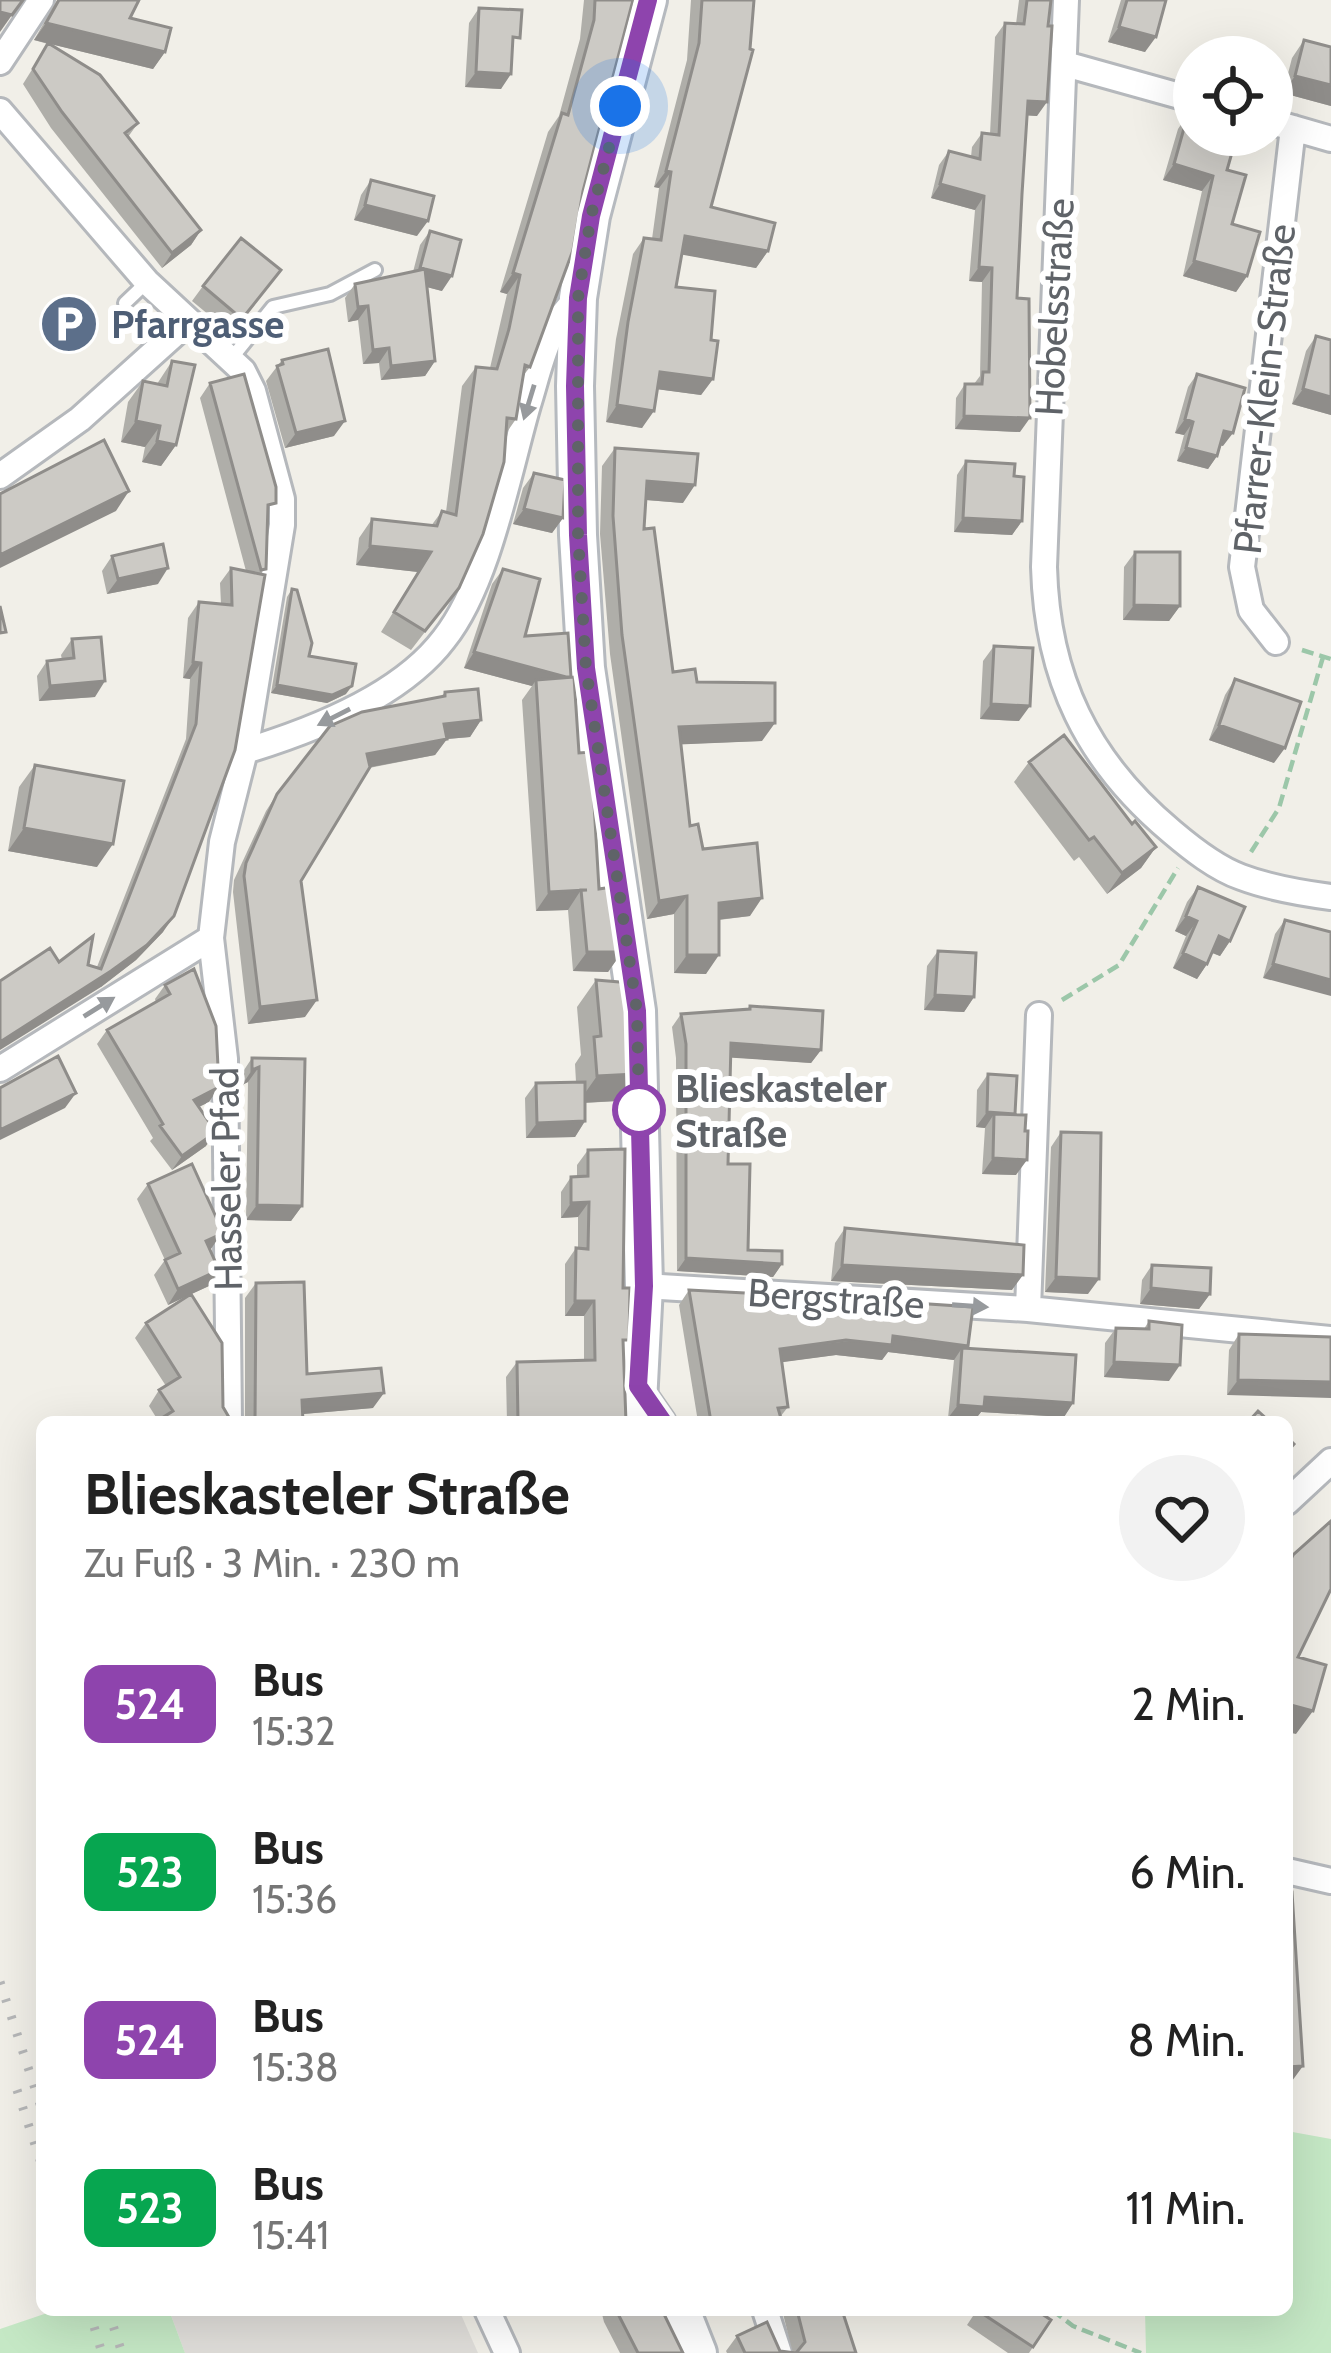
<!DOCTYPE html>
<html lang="de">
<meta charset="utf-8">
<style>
body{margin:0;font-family:Cabin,sans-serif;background:#f2f2f2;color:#222;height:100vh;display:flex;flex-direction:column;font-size:45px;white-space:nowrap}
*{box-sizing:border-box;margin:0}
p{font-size:39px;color:#767676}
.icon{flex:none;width:66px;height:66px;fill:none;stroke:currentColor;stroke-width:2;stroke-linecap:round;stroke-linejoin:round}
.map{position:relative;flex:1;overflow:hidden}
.details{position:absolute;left:36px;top:1416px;width:1257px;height:900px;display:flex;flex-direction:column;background:#fff;border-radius:18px;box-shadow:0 12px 48px #0002}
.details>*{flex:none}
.badge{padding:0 24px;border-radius:18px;font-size:42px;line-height:78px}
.buttons{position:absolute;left:1173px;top:36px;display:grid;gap:24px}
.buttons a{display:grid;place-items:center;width:120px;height:120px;border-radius:50%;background:#fff;box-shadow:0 12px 48px #0002;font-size:60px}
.you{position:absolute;width:60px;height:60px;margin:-30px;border:9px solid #fff;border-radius:50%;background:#1a73e8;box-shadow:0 0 0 18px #1a73e833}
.map>.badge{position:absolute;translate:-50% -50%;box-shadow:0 0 0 6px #fff}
.round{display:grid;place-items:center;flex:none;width:126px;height:126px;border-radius:63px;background:#f2f2f2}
.overview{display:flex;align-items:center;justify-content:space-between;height:204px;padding:0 48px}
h1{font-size:57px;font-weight:800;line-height:90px}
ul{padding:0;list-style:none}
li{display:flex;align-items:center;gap:36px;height:168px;padding:0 48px}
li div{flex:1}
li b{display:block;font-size:45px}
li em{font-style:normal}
li .badge{min-width:132px;font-weight:700;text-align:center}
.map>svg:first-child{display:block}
.industrial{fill:#e0deda}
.green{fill:#c5e8c5}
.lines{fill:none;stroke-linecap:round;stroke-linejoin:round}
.service-casing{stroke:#b5b8bc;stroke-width:18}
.minor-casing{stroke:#b5b8bc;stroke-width:30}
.secondary-casing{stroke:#b6babf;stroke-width:42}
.path{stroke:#9cc7a9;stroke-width:4.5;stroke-dasharray:12 6;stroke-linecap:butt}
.service{stroke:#fff;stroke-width:12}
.minor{stroke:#fff;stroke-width:24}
.secondary{stroke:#fff;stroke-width:36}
.rail{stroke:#b6b7b8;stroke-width:9;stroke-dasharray:3 15;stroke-linecap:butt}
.wall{fill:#afaea9}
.shaded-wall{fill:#8f8d8a}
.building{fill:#cccac5;stroke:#8f8d8a;stroke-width:3}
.oneway{fill:#979a9d}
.line-casing{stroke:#fff;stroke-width:27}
.line{stroke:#8e44ad;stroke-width:18}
.walk{stroke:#5f6368;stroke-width:12;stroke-dasharray:0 21.6}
.stop-dot{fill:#fff;stroke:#8e44ad;stroke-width:6}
.labels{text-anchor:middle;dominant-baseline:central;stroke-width:12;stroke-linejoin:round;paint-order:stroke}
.street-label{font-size:39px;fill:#5f6368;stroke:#fff}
.service-label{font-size:39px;font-weight:bold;fill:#4e5e75;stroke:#fff;text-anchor:start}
.stop-label{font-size:39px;font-weight:bold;fill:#5f6368;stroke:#fff;text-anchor:start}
</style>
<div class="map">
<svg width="1331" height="2353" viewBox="0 0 1331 2353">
<rect width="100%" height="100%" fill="#f1efe8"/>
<!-- industrial -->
<path class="industrial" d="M169 2310H459L478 2353H185Z"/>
<!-- green -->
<path class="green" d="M1287 2131 1331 2139V2353H1146L1145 2310H1287Z
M56 2310H169L185 2353H0V2329Z"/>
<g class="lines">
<defs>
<path id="service" d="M125 303 147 282
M231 359 273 307 330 294 375 270"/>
<path id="minor" d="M1066 0 1044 567C1047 678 1087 761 1172 832 1192 849 1216 868 1241 877 1270 888 1300 893 1331 897
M0 62 41 0
M1065 64 1194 100
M0 111 147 282 243 371 253 391 282 499V525L245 751 222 842 211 938 225 1059 229 1422
M1272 122 1331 139
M0 476 80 419 189 321
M1276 642 1251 610 1242 567 1293 128
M245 751C311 731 401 696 444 639 488 584 508 474 528 405 540 367 547 324 578 298
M0 1069 211 938
M644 1286 1028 1309 1331 1339
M1028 1309 1039 1015
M638 1386 663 1422
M1287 1502 1331 1461
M1287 1871 1331 1881
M487 2310 507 2353
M765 2310 779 2353"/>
<path id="secondary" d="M637 1422 644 1286 637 1011 586 668 578 535 575 386 578 298 591 216 648 0
M681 2310 698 2353"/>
</defs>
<!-- service casing -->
<use href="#service" class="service-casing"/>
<!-- minor casing -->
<use href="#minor" class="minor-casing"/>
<!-- secondary casing -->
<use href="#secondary" class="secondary-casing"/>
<!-- path -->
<path class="path" d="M1302 650 1331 659
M1251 852 1279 808 1323 657
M1062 1000 1119 965 1178 868
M1052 2310 1073 2326 1141 2353"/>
<!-- service -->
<use href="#service" class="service"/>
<!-- minor -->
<use href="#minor" class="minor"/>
<!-- secondary -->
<use href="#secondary" class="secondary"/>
<!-- rail -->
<path class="rail" d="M0 1982 42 2110
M17 2090 42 2166
M89 2310 102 2353
M108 2310 122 2353"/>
</g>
<!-- wall -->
<path class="wall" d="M57 0H139L130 18 165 52 153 69 51 44 138 123 128 137 201 230 191 245 162 268 51 128 23 84 48 44 34 40Z
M584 0H633L530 367 523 376 516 419 507 432 459 588 411 650 381 632 418 572 356 565 359 538 372 519 431 526 442 511 446 512 462 386 476 367 490 368 507 294 500 292 548 132 559 116 580 39Z
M691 0H754L711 207 768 251 756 268 682 254 676 287 711 340 713 379 701 395 657 389 642 428 606 422 616 339 633 254 644 238 652 239 659 188 654 187 687 60Z
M1019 0H1051L1037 116 1027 115 1017 298 1020 432 955 429 956 398 965 384H974L980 376 982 282 969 281 975 210 931 198 939 165 949 151 971 157 972 147 982 133 990 134 995 37 1005 23 1016 24Z
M1121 0H1166L1145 52 1108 42Z
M479 8 513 49 501 89 465 87 469 23Z
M1304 40 1331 47V106L1283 93 1292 58Z
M1188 114 1227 170 1232 224 1247 276 1236 292 1183 276 1202 191 1163 180 1178 129Z
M371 180 417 236 354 220 361 195Z
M430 231 442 291 427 287 435 361 425 376 381 380 379 363 363 364 358 320 348 322 345 298 355 284 413 272 420 245Z
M281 270 232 334 192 301 203 286Z
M1316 336 1331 340V415L1292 404 1306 351Z
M282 360 334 436 285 448 266 381Z
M172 361 176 445 161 466 142 462 145 447 121 442 128 402 143 381 157 384Z
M1197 374 1223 446 1220 445 1217 456 1208 469 1177 461 1184 435 1175 433 1188 387Z
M210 383 268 515 262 574 163 932 136 960 101 987 59 962 97 967 186 739 190 679 183 678 188 618 199 602 221 604 220 583 231 568 246 571 200 398Z
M615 448 683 503 646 500 644 529 673 672 697 682 762 741 681 744 690 826 750 916 719 920 706 974 674 973V914L647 919 610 654 600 534 602 466Z
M966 461 1014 476 1022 521 1012 535 954 532 957 475Z
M534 473 563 518 552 533 513 524 523 488Z
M1135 552 1180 606 1169 621 1123 620 1124 567Z
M112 556 158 584 107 594 102 571Z
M503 569 525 636 571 677 579 753 599 889 622 952 608 972 573 971 568 910 536 911 522 700 532 686 464 668 492 584Z
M292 589 309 656 346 694 327 703 271 693 287 597Z
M72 639 95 697 39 701 37 676 47 661 62 660 61 655Z
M994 646 1019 721 980 719 983 661Z
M1235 679 1274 763 1209 740 1225 695Z
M445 692 481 720 470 737 447 739 435 755 369 768 301 881 305 1017 248 1024 233 892 234 880 266 811 277 794 441 697Z
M1029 762 1156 847 1141 868 1107 894 1079 857 1074 861 1014 782Z
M35 765 97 867 8 851 19 787Z
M1198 887 1230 941 1220 956 1212 953 1207 964 1197 979 1173 968 1186 936 1175 931 1187 902Z
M1285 920 1331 932 1263 978 1275 934Z
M938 951 974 997 964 1012 924 1010 927 966Z
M194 969 209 1102 199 1107 206 1146 172 1170 150 1141 153 1138 97 1044 107 1030 156 1002 155 999 165 985Z
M596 980 636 1074 617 1101 585 1103V1121L575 1137 526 1138 525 1098 536 1083 576 1082 575 1064 581 1055 577 1007Z
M750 1006 821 1050 811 1063 730 1057 728 1164 748 1250 782 1264 773 1277 677 1271 676 1058 672 1027 681 1014 747 1009Z
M252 1058 305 1059 302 1206 291 1221 246 1220 248 1082 242 1085V1073Z
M988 1074 1015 1114 1016 1175 982 1174 985 1128 976 1127 977 1090Z
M1061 1132 1088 1294 1045 1292 1051 1147Z
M588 1150 623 1347 626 1422H507L506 1377 517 1362 584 1360V1316H565V1264L576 1248H578V1217L561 1218V1192L571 1177 577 1176V1165Z
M148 1184 210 1250 219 1270 209 1286 191 1294 228 1422H159L149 1406 159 1390 166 1386 135 1338 146 1323 190 1294 168 1305 154 1275 165 1260 137 1199Z
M845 1228 1012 1290 831 1281 835 1243Z
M1152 1265 1210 1294 1199 1309 1140 1304 1142 1280Z
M256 1283 307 1374 373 1408 302 1414 303 1422H245V1298Z
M689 1290 783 1307 966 1349 1073 1403 1064 1417 981 1412 974 1421 948 1418 954 1360 888 1352 882 1360 836 1355 781 1362 788 1407 780 1417 782 1422H698L679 1305Z
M1149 1321 1169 1381 1104 1377 1105 1343 1116 1328 1144 1329Z
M1239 1334 1331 1337 1227 1395 1229 1350Z
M601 2310H662L683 2353H620L604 2322Z
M782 2310H842L856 2353H727L726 2351 737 2336 780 2351 793 2353Z
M977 2310 1051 2320 1029 2353H1008L967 2325Z"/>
<!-- shaded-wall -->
<path class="shaded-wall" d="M0 12 12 15 0 32Z
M46 23 165 52 153 69 34 40Z
M1119 27 1156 37 1145 52 1108 42Z
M476 72 511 74 501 89 465 87Z
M1295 76 1331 85V106L1283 93Z
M1028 101 1047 102 1037 116 1018 115Z
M1174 164 1213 176 1202 191 1163 180Z
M666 171 671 172 659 188 654 187Z
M940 184 984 196 975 210 931 198Z
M365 205 428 221 417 236 354 220Z
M201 230 191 245 162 268 172 253Z
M685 236 768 251 756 268 673 253Z
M1194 261 1247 276 1236 292 1183 276Z
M979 267 992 268 982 282 969 281Z
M425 269 452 276 442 291 415 284Z
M513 273 520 275 507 294 500 292Z
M368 306 358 320 348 322 358 307Z
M389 348 379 363 363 364 373 350Z
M435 361 425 376 381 380 391 366Z
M660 372 713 379 701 395 648 388Z
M1303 389 1331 397V415L1292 404Z
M617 405 654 411 642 428 606 422Z
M964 416 1030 418 1020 432 955 429Z
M1185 419 1193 422 1184 435 1175 433Z
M136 421 160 426 145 447 121 442Z
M345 421 334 436 285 448 296 433Z
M1224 431 1233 433 1223 446 1215 444Z
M157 441 176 445 161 466 142 462Z
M1186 448 1217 456 1208 469 1177 461Z
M647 481 695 485 683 503 634 499Z
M129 491 116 511 0 568V555Z
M524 509 563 518 552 533 513 524Z
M963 518 1022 521 1012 535 954 532Z
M370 546 431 552 418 572 356 565Z
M168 568 158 584 107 594 118 579Z
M1134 605 1180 606 1169 621 1123 620Z
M474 652 571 679 536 680 532 686 464 668Z
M193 662 201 663 190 679 183 678Z
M105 681 95 697 39 701 50 686Z
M277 685 352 686 346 694 327 703 271 693Z
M991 704 1030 706 1019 721 980 719Z
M481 720 470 737 447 739 435 755 355 770 367 754 444 724Z
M775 723 762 741 667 745 679 727Z
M1219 725 1285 748 1274 763 1209 740Z
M24 828 113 844 97 867 8 851Z
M1156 847 1141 868 1107 894 1122 873Z
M581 890 568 910 536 911 549 892Z
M687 896 674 914 647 919 659 901Z
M762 898 750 916 707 921 719 903Z
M174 916 163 932 136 960 101 987 0 1050V1042Z
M1186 916 1197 921 1186 936 1175 931Z
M1219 936 1230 941 1220 956 1208 951Z
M587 952H622L608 972 573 971Z
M1183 953 1207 964 1197 979 1173 968Z
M687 955H719L706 974 674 973Z
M1273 964 1331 980V996L1263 978Z
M935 995 974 997 964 1012 924 1010Z
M317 1000 305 1017 248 1024 260 1007Z
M731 1043 821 1050 811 1063 721 1057Z
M259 1067 248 1082 242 1085 252 1070Z
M636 1074 617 1101 578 1103 597 1076Z
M219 1087 209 1102 184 1114 194 1100Z
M76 1093 65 1108 0 1140V1130Z
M987 1112 1015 1114H994L985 1128 976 1127Z
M585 1121 575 1137 526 1138 537 1123Z
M216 1132 206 1146 172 1170 182 1156Z
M993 1158 1027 1160 1016 1175 982 1174Z
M589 1202 578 1217 561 1218 571 1203Z
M257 1205 302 1206 291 1221 246 1220Z
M221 1234 211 1249 195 1256 206 1241Z
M686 1258 782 1264 773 1277 677 1271Z
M842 1265 1023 1275 1012 1290 831 1281Z
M219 1270 209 1286 168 1305 178 1289Z
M1056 1277 1099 1279 1088 1294 1045 1292Z
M1151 1288 1210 1294 1199 1309 1140 1304Z
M575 1301H594L584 1316H565Z
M893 1336 968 1346 962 1355V1348L954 1360 888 1352 882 1360 836 1355 769 1364 780 1349Z
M1114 1362 1180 1365 1169 1381 1104 1377Z
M1238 1380 1331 1382V1398L1227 1395Z
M384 1393 373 1408 292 1415 302 1400Z
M985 1397 1073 1403 1064 1417 981 1412 974 1421 948 1418 958 1405Z
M1287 1704 1313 1711 1296 1734 1287 1732Z
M1303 2066 1292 2081H1287V2067Z"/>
<!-- building -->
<path class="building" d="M0 0H23L12 15 0 12Z
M59 0H139L130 18 171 28 165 52 46 23Z
M595 0H633L583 191 573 250 530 367 525 365 516 419 507 418 504 462 483 534 459 588 425 631 394 612 431 552 370 546 372 519 437 526 442 511 456 515 476 367 497 369 509 329 520 275 513 273 562 113 568 115 594 20Z
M702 0H754L750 49 753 50 711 207 775 223 768 251 685 236 676 287 715 291 711 340 718 341 713 379 660 372 654 411 617 405 628 322 644 238 661 240 671 172 666 171 699 43Z
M1027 0H1051L1048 26H1052L1047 102 1028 101 1022 194 1017 298 1029 299 1030 418 964 416 965 384H982L983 372H989L992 268 979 267 984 196 940 184 949 151 980 159 982 133 999 135 1005 23 1024 24Z
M1127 0H1166L1156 37 1119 27Z
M479 8 522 10 520 38 513 37 511 74 476 72Z
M1304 40 1331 47V85L1295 76Z
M48 43 100 75 138 123 125 133 201 230 172 253 62 112 33 69Z
M1188 114 1194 115V135H1237L1227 170 1246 175 1232 224 1260 232 1247 276 1194 261 1213 176 1174 164Z
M371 180 434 196 428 221 365 205Z
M430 231 461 240 452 276 425 269 435 361 391 366 389 348 373 350 368 306 358 307 355 284 425 269 420 268Z
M241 238 281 270 242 319 203 286Z
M1316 336 1331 340V397L1303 389Z
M328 349 345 421 296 433 277 366 283 364 282 360Z
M172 361 195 365 176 445 157 441 160 426 136 421 143 381 167 386Z
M244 374 276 487V503L268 505 266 569 261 570 210 383Z
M1197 374 1245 388 1233 433 1224 431 1217 456 1186 448 1193 422 1185 419Z
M104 440 129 491 0 555V494Z
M615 448 698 454 695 485 647 481 644 529 654 528 673 672 695 669 697 682 775 683V723L679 727 690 826 698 824 703 849 757 843 762 898 719 903V955H687V896L659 901 622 635 613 516Z
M966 461 1015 464 1014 476 1024 477 1022 521 963 518Z
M534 473 565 480 563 518 524 509Z
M163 544 168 568 118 579 112 556Z
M1135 552H1180V606L1134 605Z
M231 568 265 575 235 750 174 916 147 945 111 971 0 1042V981L50 948 59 962 93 936 88 965 101 969 196 724 201 663 193 662 199 602 232 605Z
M503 569 540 579 525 636 568 633 571 677H566L474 652Z
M292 589 297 590 312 643 309 656 356 664 352 686 332 695 277 685Z
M0 606 6 632 0 633Z
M101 637 105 681 50 686 47 661 74 658 72 639Z
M994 646 1033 648 1030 706 991 704Z
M574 677 579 753 591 752 599 889 612 887 622 952H587L581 890H587L549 892 536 680Z
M1235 679 1301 702 1285 748 1219 725Z
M478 689 481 720 444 724 447 739 367 754 370 767 301 881 317 1000 260 1007 244 876 246 863 277 794 330 726 362 712 445 696V692Z
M1064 735 1132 824 1135 821 1156 847 1122 873 1094 837 1089 840 1029 762Z
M35 765 124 781 113 844 24 828Z
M1198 887 1245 907 1230 941 1219 936 1207 964 1183 953 1197 921 1186 916Z
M1285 920 1331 932V980L1273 964Z
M938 951 976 953 974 997 935 995Z
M194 969 216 1026 219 1087 194 1100 216 1132 182 1156 160 1126 163 1124 107 1030 170 994 165 985Z
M596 980 631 983 636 1074 597 1076 594 1037 601 1036Z
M750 1006 823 1011 821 1050 731 1043 728 1164H750L748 1250 782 1251V1264L686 1258V1044L681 1014 750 1009Z
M58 1056 76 1093 0 1130V1088Z
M252 1058 305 1059 302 1206 257 1205 259 1067 252 1070Z
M988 1074 1017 1076 1015 1114 987 1112Z
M585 1082V1121L537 1123 536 1083Z
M994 1114 1026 1115 1025 1131H1028L1027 1160 993 1158Z
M1061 1132 1101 1133 1099 1279 1056 1277Z
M625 1149 623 1288H630L629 1340H623L626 1422H518L517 1362 595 1360 594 1301H575L576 1248 588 1249 589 1202 571 1203V1177L588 1176V1150Z
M192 1164 221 1228V1234L206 1241 219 1270 178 1289 165 1260 180 1253 148 1184Z
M845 1228 1024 1245 1023 1275 842 1265Z
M1152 1265 1211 1268 1210 1294 1151 1288Z
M304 1282 307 1374 381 1368 384 1393 302 1400 303 1422H255L256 1283Z
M689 1290 783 1295V1307L839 1298 973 1307 968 1346 893 1336 892 1345 846 1340 780 1349 788 1407 778 1408 782 1422H711Z
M191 1294 222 1343 223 1407 230 1419 225 1422H165L162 1418 173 1411 159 1390 180 1377 146 1323Z
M1149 1321 1182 1325 1180 1365 1114 1362 1116 1328 1149 1329Z
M1239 1334 1331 1337V1382L1238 1380Z
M962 1348 1076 1355 1073 1403 985 1397 984 1407 958 1405Z
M1258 1411 1270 1422H1248Z
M1287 1437 1294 1444 1287 1452Z
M1331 1521V1589L1298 1657 1326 1665 1313 1711 1287 1704V1567L1293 1555Z
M1287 1892H1292L1303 2066 1287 2067Z
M616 2310H662L683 2353H638Z
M797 2310H842L856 2353H745L737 2336 767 2322 780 2351 796 2353 805 2342Z
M977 2310H1036L1051 2320 1033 2347Z"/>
<!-- one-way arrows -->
<defs><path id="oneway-solid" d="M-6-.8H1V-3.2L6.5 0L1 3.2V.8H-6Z" transform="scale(3)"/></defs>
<g class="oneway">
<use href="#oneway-solid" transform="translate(529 402) rotate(107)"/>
<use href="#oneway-solid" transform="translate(334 717) rotate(153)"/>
<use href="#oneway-solid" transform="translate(99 1007) rotate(-32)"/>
<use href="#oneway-solid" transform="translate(970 1306) rotate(4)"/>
</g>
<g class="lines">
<defs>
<path id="line" d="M648 0 591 216 578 298 575 386 578 535 586 668 637 1011 644 1286 638 1386 663 1422"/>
</defs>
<!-- line casing -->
<use href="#line" class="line-casing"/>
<!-- line -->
<use href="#line" class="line"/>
<!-- walk -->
<path class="walk" d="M620 106 591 216 578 298V535L586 668 637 1011 639 1110"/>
</g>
<!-- icons -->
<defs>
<symbol id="parking-disc" viewBox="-11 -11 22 22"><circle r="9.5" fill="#5c6f8a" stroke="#fff"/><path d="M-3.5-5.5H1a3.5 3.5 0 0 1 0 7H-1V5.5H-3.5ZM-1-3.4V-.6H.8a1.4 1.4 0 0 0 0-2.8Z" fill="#fff"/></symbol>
</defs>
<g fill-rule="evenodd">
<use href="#parking-disc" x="36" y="291" width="66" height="66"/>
</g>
<!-- markers -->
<circle class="stop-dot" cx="639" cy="1110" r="24"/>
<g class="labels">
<!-- street labels -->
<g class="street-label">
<text transform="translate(1054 307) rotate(-87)">Hobelsstraße</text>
<text transform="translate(1264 389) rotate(-84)">Pfarrer-Klein-Straße</text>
<text transform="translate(226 1179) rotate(-91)">Hasseler Pfad</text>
<text transform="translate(836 1298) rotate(4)">Bergstraße</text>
</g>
<!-- service labels -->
<g class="service-label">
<text x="111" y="324">Pfarrgasse</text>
</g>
<!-- stop labels -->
<g class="stop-label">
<text x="675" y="1088">Blieskasteler<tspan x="675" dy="45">Straße</tspan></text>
</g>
</g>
</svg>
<div class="buttons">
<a><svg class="icon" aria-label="locate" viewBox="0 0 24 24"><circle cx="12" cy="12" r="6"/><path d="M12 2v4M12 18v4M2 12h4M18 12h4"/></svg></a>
</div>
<div class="you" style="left:620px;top:106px"></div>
<section class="details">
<div class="overview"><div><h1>Blieskasteler Straße</h1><p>Zu Fuß · 3 Min. · 230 m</p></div><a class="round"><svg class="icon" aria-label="heart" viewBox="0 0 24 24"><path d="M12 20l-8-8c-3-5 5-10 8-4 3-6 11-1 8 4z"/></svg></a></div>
<ul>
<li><span class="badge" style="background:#8e44ad;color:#fff">524</span><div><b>Bus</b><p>15:32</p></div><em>2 Min.</em></li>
<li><span class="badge" style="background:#07a650;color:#fff">523</span><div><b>Bus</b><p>15:36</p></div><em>6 Min.</em></li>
<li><span class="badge" style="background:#8e44ad;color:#fff">524</span><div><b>Bus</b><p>15:38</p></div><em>8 Min.</em></li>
<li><span class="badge" style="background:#07a650;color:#fff">523</span><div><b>Bus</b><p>15:41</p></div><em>11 Min.</em></li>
</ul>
</section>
</div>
